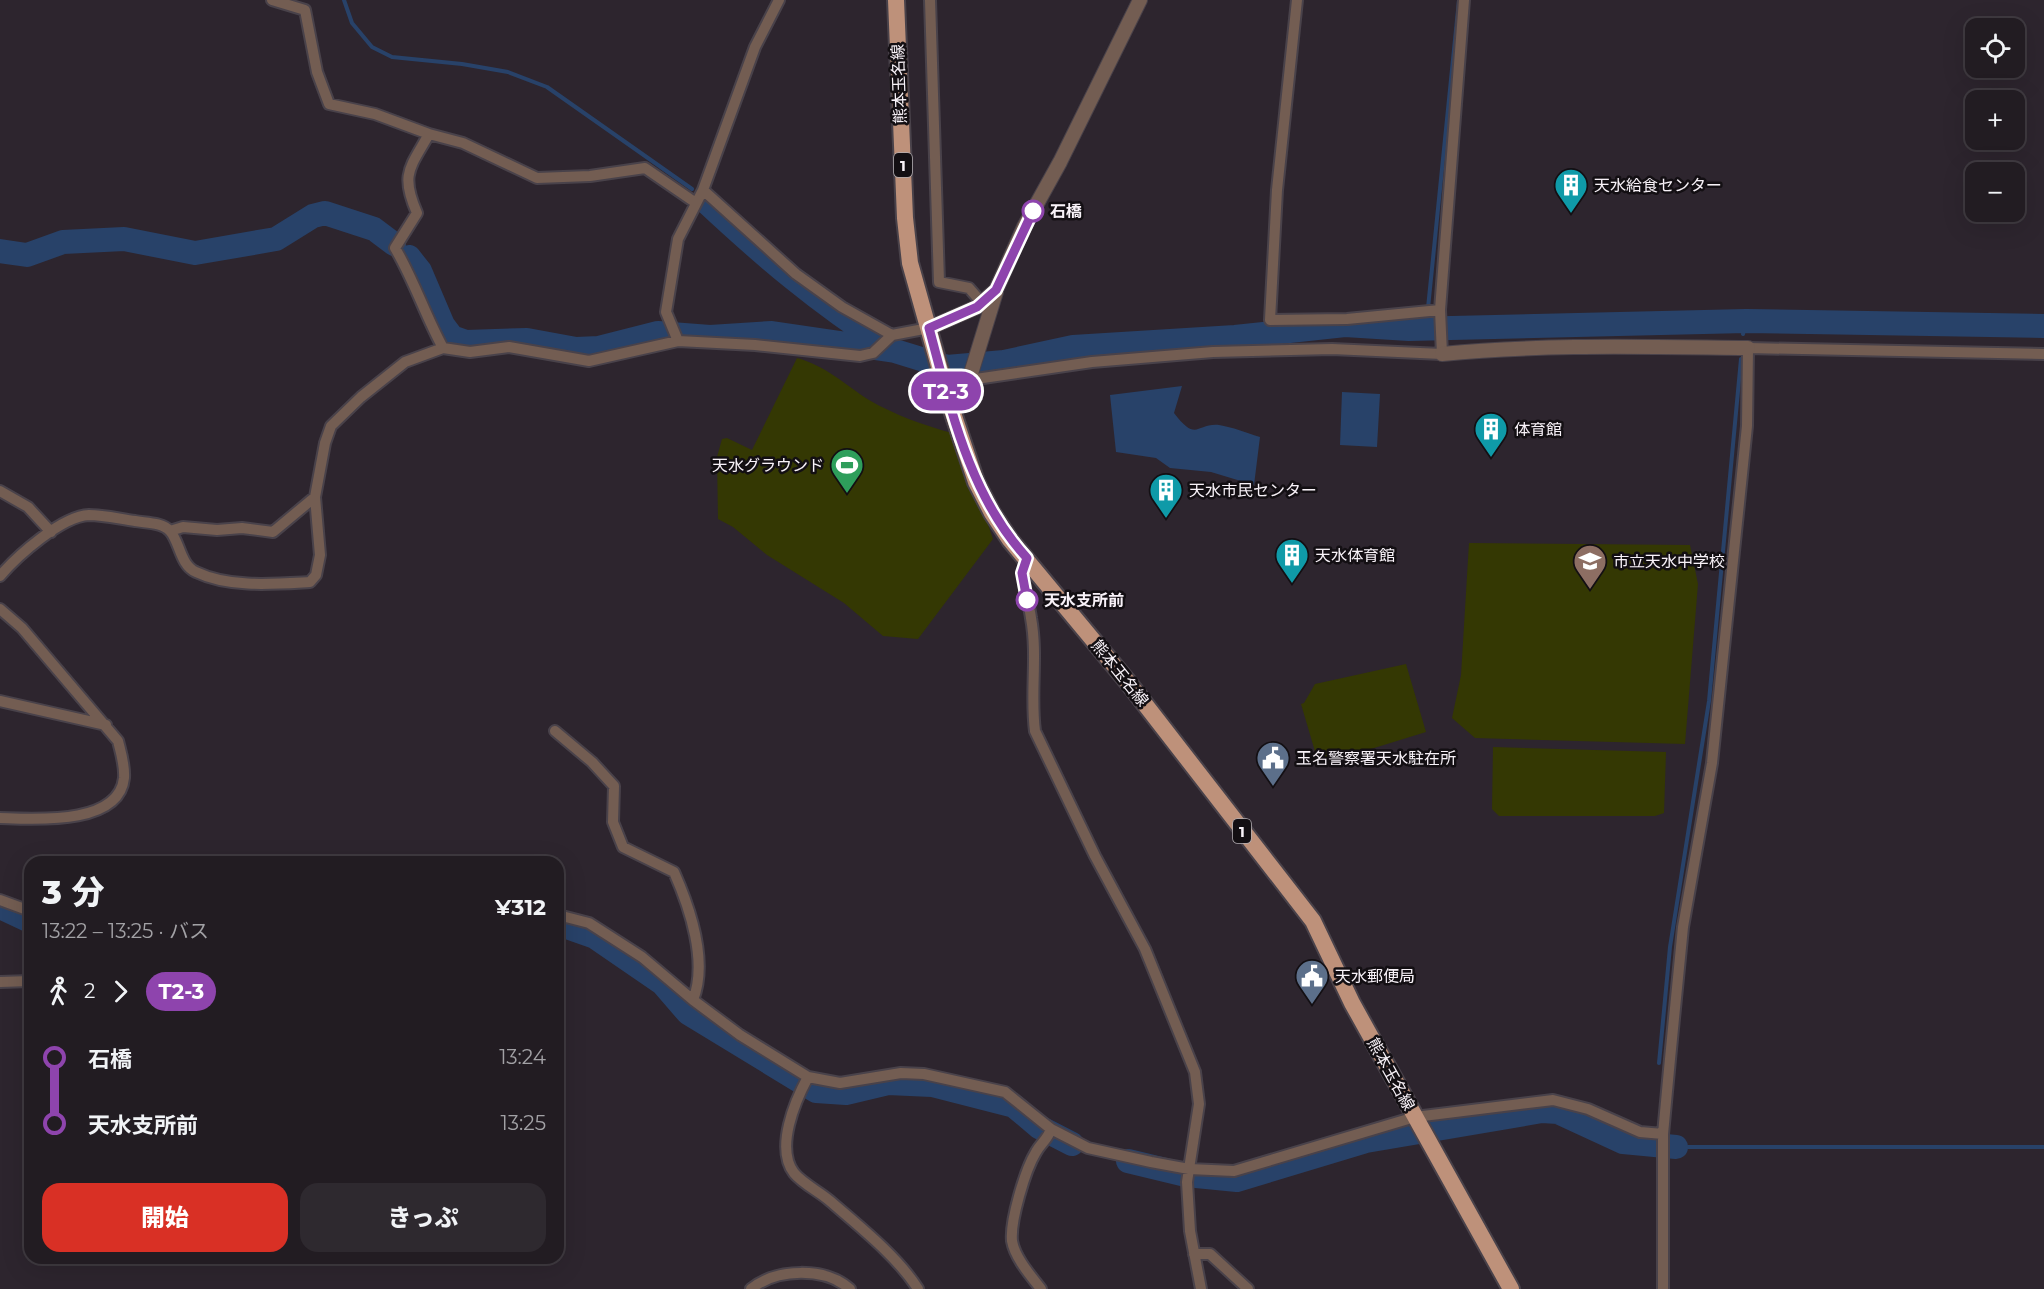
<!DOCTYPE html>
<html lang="ja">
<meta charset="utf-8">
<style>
body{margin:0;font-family:Montserrat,"Noto Sans JP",sans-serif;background:#2e292f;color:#f1f3f6;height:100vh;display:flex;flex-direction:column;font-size:22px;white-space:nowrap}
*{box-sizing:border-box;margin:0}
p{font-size:20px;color:#a2a1a5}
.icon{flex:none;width:33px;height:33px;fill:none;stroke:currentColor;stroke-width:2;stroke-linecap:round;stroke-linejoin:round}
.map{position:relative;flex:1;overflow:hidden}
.sheet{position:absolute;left:24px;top:856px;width:540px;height:408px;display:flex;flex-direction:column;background:#221c22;border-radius:18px;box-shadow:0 6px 24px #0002,0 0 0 2px #3f3a40}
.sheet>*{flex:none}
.badge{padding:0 12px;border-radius:20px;font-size:21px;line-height:39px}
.fabs{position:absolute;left:1965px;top:18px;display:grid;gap:12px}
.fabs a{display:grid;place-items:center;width:60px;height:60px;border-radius:12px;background:#221c22;box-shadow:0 6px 24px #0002,0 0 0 2px #3f3a40;font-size:30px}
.map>.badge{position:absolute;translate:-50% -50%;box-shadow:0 0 0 3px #fff}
.legs{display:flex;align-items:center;gap:9px;height:66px;padding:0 18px;font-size:20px}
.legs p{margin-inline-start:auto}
.summary{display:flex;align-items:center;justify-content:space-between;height:102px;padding:0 18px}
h1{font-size:33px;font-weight:800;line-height:45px}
.primary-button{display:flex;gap:12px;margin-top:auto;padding:12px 18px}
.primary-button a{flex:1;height:69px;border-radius:18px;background:#d93025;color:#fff;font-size:24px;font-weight:800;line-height:69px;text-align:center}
.primary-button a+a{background:#2e292f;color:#f1f3f6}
ul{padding:0 18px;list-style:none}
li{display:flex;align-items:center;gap:21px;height:66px;font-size:22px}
li i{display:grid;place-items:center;width:9px;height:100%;margin:0 8px;background:currentColor}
li i::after{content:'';width:15px;height:15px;margin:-8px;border:4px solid;border-radius:50%;background:#221c22}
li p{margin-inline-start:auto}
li:first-child i{background:linear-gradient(#0000 50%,currentColor 0)}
li:last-child i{background:linear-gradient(currentColor 50%,#0000 0)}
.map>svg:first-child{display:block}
.green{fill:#343803}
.water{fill:#284269}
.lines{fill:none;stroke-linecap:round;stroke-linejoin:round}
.stream{stroke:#284269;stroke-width:4}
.river{stroke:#284269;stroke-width:24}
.minor-casing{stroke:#49424a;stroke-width:14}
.tertiary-casing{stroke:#49424a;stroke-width:16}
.primary-casing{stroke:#49424a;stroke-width:20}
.minor{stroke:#735d52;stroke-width:10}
.tertiary{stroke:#735d52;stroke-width:14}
.primary{stroke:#be917a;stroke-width:16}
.line-1-casing{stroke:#fff;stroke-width:14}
.line-1{stroke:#8e44ad;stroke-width:9}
.stop-1-dot{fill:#fff;stroke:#8e44ad;stroke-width:3}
.labels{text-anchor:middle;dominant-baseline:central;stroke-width:5;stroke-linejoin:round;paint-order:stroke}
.shield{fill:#130f13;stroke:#b3aeb3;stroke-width:1.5}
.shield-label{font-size:15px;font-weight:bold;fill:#f8f2f8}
.street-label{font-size:16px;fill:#f8f2f8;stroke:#130f13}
.poi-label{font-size:16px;fill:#f8f2f8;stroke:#130f13;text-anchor:start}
.stop-label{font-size:16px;font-weight:bold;fill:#f8f2f8;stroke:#130f13;text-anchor:start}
</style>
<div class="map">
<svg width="2044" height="1289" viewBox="0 0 2044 1289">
<rect width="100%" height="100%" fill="#2d252e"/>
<!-- green -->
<path class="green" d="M797 358C826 366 844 384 869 400 895 415 923 425 952 433L976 489 993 539 918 639 883 636 844 603 767 555 733 527 718 519 717 457 722 439 727 438 752 450Z
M1469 543 1690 545 1698 584 1685 744 1475 738 1452 718 1461 675Z
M1406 664 1426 732 1319 765 1301 704 1304 703 1315 684Z
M1493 747 1666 752 1664 813 1655 816H1499L1492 809Z"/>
<!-- water -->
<path class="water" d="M1182 386 1174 413C1197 443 1196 423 1219 425 1232 427 1247 433 1260 437L1254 485 1211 472 1170 468 1156 458 1116 452 1110 395Z
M1342 392 1380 394 1377 447 1340 445Z"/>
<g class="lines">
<!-- stream -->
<path class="stream" d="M344 0 352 23 372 47 392 57 462 64 508 72 547 87 692 189
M1426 328 1459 0
M1743 334 1746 321
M1659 1063 1670 947 1709 701 1741 359
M1676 1147H2044"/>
<!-- river -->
<path class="river" d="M705 201C765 257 819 303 888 347
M0 251 27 255 63 242 124 239 195 253 276 239 313 216 325 213 374 229 394 244
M409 257 420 271 443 325 452 337 466 342 527 340 576 349 599 348 658 333 710 337 772 333 895 351 947 367 1004 362 1073 347 1235 337 1345 325 1409 329 1746 321 2044 326
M0 907 28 920
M558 924 595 937 662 983 688 1013 816 1091 846 1093 888 1083 932 1085 1014 1106 1039 1127 1072 1144
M1128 1161 1186 1175 1237 1180 1366 1141 1542 1111 1558 1112 1623 1142 1676 1147"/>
<defs>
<path id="minor" d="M272 0 305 10 317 72 329 104 375 114 429 134 463 143 537 178 590 176 645 168 696 203
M779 0 755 47 703 190 678 239 666 312 678 341 755 345 860 356 873 353 892 335 929 328
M930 0 939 282 969 288 982 303
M1297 0 1277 190 1270 320 1347 319 1440 310
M429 134C410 168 400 174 417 213L395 248C414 280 425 315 443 348
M703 190 796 274 842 307 892 335
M947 395 969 380 1092 362 1213 352 1332 349 1442 354 1440 310 1464 0
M0 491 28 507 51 532
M170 531 183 527 217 530 242 528 273 532 315 497
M1027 558C1019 579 1028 596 1031 618 1038 656 1030 694 1035 731L1095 856 1145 949 1195 1072 1199 1104 1187 1182 1190 1231 1201 1289
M0 576C17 556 62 516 89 515 104 515 120 519 135 521 145 523 162 522 170 531 180 542 180 565 196 572 229 588 274 584 310 582L316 575 320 555 315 497 325 443 331 426 361 397 405 362 443 348 470 352 509 347 589 361 678 341
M0 609 22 628 118 741C121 753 125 765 124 778 119 826 33 819 0 818
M0 701 106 725
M555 731 592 762 614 786 613 822 623 847 674 872C690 908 708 962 693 1000
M0 900 30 911
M558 915 589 923 642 957 693 1000 740 1035 808 1077 840 1083 901 1073 924 1074 1005 1092 1051 1129 1088 1148 1151 1162 1189 1169 1234 1171 1415 1117 1553 1100 1588 1109 1640 1132 1663 1134
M0 982 30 981
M808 1077C795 1101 775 1148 794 1173 803 1184 820 1192 830 1201 859 1226 898 1257 918 1289
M1194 1254H1210L1248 1289
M751 1289C777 1268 825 1267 850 1289
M1041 1289C1031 1276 1015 1258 1012 1241 1010 1221 1025 1170 1036 1152 1041 1143 1048 1139 1051 1129
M1663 1289V1134L1670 1059 1683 927 1712 763 1747 426 1748 348 2044 354"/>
<path id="tertiary" d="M929 328 977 307 996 290 1024 227 1060 162 1140 0
M1442 354C1543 344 1646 347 1748 348
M969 380 996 292"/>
<path id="primary" d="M896 0 905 218 910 263 947 395 976 482 992 513 1010 540 1127 681 1313 921 1352 1003 1511 1289"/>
</defs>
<!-- minor casing -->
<use href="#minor" class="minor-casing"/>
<!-- tertiary casing -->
<use href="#tertiary" class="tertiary-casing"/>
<!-- primary casing -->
<use href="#primary" class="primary-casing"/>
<!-- minor -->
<use href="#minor" class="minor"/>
<!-- tertiary -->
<use href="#tertiary" class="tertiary"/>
<!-- primary -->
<use href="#primary" class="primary"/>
</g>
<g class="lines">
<defs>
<path id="line-1" d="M1027 600 1022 573 1027 558C969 495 951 409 929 328L977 307 996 290 1033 211"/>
</defs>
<!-- line-1 casing -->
<use href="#line-1" class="line-1-casing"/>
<!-- line-1 -->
<use href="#line-1" class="line-1"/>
</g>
<!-- icons -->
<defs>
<symbol id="building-pin" viewBox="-11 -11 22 30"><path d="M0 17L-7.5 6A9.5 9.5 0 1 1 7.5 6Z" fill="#0f9aa8" stroke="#130f13"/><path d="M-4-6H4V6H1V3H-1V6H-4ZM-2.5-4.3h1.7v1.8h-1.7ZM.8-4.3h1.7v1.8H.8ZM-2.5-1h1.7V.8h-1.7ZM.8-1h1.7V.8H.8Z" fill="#fff"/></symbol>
<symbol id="stadium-pin" viewBox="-11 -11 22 30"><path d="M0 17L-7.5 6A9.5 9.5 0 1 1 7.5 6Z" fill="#2e9e5b" stroke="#130f13"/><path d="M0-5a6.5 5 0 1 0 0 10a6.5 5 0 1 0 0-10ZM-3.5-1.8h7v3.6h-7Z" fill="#fff"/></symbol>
<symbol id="school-pin" viewBox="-11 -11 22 30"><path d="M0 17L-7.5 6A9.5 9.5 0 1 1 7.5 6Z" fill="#8d6e63" stroke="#130f13"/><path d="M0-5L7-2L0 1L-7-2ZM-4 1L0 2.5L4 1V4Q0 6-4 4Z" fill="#fff"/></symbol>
<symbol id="civic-pin" viewBox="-11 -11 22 30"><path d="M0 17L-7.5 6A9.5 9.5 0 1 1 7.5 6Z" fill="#5c6f8a" stroke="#130f13"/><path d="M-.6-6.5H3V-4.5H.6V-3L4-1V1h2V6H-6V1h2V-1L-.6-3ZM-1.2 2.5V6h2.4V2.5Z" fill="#fff"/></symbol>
</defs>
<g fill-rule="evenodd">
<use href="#building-pin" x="1552" y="166" width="38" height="52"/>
<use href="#building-pin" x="1472" y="410" width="38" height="52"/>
<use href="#stadium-pin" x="828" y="446" width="38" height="52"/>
<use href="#building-pin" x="1147" y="471" width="38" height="52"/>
<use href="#building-pin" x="1273" y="536" width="38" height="52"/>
<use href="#school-pin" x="1571" y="542" width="38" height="52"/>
<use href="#civic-pin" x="1254" y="739" width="38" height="52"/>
<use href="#civic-pin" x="1293" y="957" width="38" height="52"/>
</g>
<!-- markers -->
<g class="stop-1-dot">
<circle cx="1033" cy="211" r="10"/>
<circle cx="1027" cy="600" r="10"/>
</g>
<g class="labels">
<!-- shield labels -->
<g class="shield">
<rect x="894" y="153" width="18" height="24" rx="4.5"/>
<rect x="1233" y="819" width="18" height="24" rx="4.5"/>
</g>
<g class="shield-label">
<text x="903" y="165">1</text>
<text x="1242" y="831">1</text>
</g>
<!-- street labels -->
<g class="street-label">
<text transform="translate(899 84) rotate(-92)">熊本玉名線</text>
<text transform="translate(1120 673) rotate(51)">熊本玉名線</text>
<text transform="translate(1391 1074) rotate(61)">熊本玉名線</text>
</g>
<!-- poi labels -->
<g class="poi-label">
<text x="1594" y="185">天水給食センター</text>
<text x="1514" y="429">体育館</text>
<text x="824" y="465" text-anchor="end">天水グラウンド</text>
<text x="1189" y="490">天水市民センター</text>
<text x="1315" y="555">天水体育館</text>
<text x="1613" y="561">市立天水中学校</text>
<text x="1296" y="758">玉名警察署天水駐在所</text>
<text x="1335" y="976">天水郵便局</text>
</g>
<!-- stop labels -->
<g class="stop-label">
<text x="1050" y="211">石橋</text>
<text x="1044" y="600">天水支所前</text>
</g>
</g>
</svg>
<div class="fabs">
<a><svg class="icon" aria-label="locate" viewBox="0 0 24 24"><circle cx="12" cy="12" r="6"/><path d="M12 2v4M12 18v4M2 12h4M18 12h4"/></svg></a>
<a>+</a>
<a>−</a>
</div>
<b class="badge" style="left:946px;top:391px;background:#8e44ad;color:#fff">T2-3</b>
<section class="sheet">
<div class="summary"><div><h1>3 分</h1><p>13:22 – 13:25 · バス</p></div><b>¥312</b></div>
<div class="legs"><svg class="icon" aria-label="walk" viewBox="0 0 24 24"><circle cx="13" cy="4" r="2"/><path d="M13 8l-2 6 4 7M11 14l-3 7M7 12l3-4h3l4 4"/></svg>2<svg class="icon" aria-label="forward" viewBox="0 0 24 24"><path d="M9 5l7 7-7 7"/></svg><b class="badge" style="background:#8e44ad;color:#fff">T2-3</b></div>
<ul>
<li><i style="color:#8e44ad"></i><b>石橋</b><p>13:24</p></li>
<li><i style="color:#8e44ad"></i><b>天水支所前</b><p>13:25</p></li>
</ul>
<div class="primary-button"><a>開始</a><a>きっぷ</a></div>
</section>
</div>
